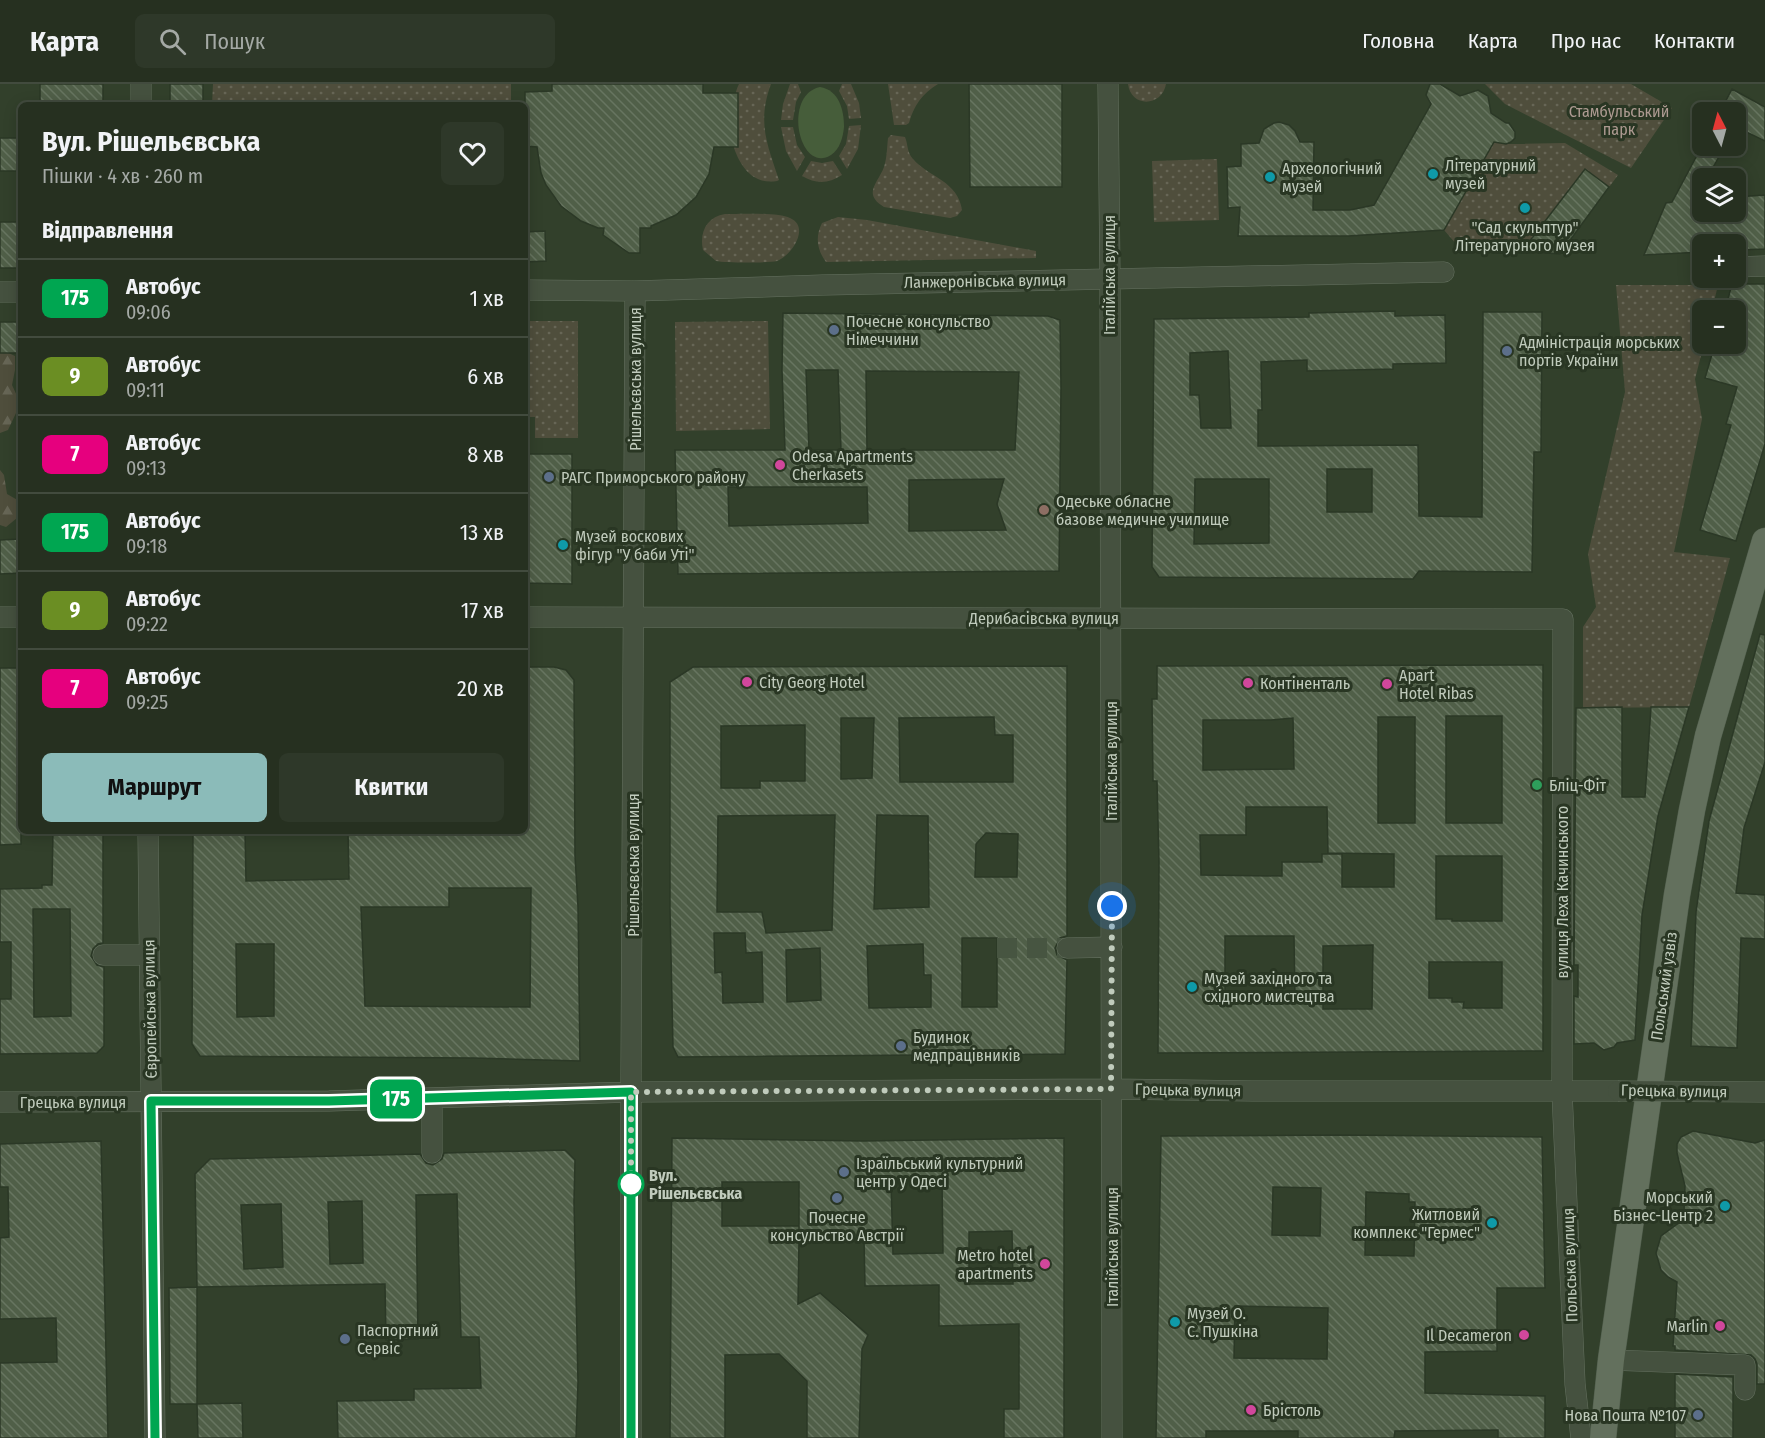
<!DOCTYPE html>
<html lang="uk">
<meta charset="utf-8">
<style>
body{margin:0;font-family:"Fira Sans Condensed",sans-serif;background:#2e3829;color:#f1f3f6;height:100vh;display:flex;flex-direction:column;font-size:22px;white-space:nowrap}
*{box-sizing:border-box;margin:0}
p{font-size:20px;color:#a4a9a5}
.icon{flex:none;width:33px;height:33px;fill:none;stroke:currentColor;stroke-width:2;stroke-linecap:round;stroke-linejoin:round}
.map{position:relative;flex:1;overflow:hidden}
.drawer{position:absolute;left:18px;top:18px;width:510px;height:732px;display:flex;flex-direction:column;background:#263020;border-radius:9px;box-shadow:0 3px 15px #0003,0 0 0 2px #424b3e}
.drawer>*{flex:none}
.badge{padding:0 12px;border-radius:9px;font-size:21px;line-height:39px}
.needle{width:39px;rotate:354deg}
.tools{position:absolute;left:1692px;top:18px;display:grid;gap:12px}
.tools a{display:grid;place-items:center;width:54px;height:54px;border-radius:9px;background:#263020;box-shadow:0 3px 15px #0003,0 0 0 2px #424b3e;font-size:30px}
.you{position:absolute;width:30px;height:30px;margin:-15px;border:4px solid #fff;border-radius:50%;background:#1a73e8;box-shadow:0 0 0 9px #1a73e833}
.map>.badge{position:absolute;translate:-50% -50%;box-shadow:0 0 0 3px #fff}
h2{padding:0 24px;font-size:22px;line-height:54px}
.round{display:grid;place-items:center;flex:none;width:63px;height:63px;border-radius:9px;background:#2e3829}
.summary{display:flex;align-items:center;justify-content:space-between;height:102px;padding:0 24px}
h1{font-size:28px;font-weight:700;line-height:45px}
.primary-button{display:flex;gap:12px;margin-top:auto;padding:12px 24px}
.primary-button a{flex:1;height:69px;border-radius:9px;background:#8bbbb9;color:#111;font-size:24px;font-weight:700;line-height:69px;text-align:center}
.primary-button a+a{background:#2e3829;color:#f1f3f6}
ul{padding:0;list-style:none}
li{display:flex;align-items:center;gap:18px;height:78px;padding:0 24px;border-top:2px solid #424b3e}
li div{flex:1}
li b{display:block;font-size:22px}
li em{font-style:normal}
li .badge{min-width:66px;font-weight:700;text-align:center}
header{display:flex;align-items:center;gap:36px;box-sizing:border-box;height:84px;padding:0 30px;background:#263020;border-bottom:2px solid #424b3e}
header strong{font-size:28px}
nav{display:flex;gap:33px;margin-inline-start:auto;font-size:21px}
.search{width:420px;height:54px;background:#2e3829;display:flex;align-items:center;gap:15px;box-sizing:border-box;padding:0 21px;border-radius:9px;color:#a4a9a5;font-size:22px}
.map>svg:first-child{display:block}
.green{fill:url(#green-dots)}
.forest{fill:url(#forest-firs)}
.water{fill:#465d3a}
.building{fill:url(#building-back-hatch);stroke:#2b3826;stroke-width:1.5;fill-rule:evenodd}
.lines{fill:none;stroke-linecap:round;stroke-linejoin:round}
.minor-tunnel{stroke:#475541;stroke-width:20;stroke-dasharray:20 10;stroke-linecap:butt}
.minor-casing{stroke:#657160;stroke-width:21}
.major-casing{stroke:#505d4c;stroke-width:27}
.minor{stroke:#45513f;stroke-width:20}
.major{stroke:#63705d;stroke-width:26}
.minor-bridge-casing{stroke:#657160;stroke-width:21;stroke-linecap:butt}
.minor-bridge{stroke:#45513f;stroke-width:20}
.line-casing{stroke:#fff;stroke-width:14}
.line{stroke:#00a651;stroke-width:9}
.walk{stroke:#c0cbbc;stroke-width:6;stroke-dasharray:0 10.8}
.culture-dot{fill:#0f9aa8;stroke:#293623;stroke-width:2}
.service-dot{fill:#5c6f8a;stroke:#293623;stroke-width:2}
.hotel-dot{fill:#d1479c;stroke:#293623;stroke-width:2}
.education-dot{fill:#8d6e63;stroke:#293623;stroke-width:2}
.leisure-dot{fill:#2e9e5b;stroke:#293623;stroke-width:2}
.stop-dot{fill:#fff;stroke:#00a651;stroke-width:3}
.labels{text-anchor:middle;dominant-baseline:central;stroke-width:6;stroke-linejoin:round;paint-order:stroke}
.park-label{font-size:16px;fill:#ad9a91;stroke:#293623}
.poi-label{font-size:16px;fill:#c0cbbc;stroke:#293623;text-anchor:start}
.street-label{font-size:16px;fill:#c0cbbc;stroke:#293623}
.stop-label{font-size:16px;font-weight:bold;fill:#c0cbbc;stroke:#293623;text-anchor:start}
</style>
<header>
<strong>Карта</strong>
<div class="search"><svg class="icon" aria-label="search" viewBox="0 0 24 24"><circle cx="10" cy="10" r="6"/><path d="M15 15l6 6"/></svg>Пошук</div>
<nav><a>Головна</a><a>Карта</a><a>Про нас</a><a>Контакти</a></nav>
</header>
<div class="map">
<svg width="1765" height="1354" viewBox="0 0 1765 1354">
<defs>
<pattern id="green-dots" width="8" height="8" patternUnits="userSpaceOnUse" patternTransform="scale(1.5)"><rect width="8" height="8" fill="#4f4e3c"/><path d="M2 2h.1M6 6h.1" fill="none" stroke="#676656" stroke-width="1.8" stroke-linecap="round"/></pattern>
<pattern id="forest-firs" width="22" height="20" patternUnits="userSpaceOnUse" patternTransform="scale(1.5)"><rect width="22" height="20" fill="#4f4e3c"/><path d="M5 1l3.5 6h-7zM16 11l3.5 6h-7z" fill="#676656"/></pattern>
<pattern id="building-back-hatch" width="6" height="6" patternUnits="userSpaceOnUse" patternTransform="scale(1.5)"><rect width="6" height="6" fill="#505f48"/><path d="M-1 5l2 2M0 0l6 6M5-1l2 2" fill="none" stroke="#677560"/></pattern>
</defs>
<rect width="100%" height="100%" fill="#32402b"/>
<!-- green -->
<path class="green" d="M213 0H511V21H212Z
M739 0H771C757 38 767 60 779 96L777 97C754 101 741 84 734 64 731 57 734 44 734 36 734 23 733 12 739 0Z
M790 0H798L801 8 796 18 793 36H781L783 20Z
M842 0H851L859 19 861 34 849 35 847 22 839 7Z
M888 0H938C922 10 914 21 909 39L906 41H894Z
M1128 0H1166C1162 23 1131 24 1128 0Z
M1485 0H1631L1672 24 1631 84 1505 20Z
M861 41 858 65 847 85 839 72 846 60 849 42Z
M781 43H793L797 61 805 73 797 87 786 67Z
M891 51 905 53C908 60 907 69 913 75 930 94 958 97 962 126L957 132 950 134 884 123C862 110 878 99 884 83 887 74 887 63 888 54Z
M1495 56 1506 60 1565 59 1618 91 1560 170 1457 161 1444 146Z
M1217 75 1219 136 1154 138 1152 77Z
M811 77 822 79 833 77 842 91C828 100 816 100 802 92Z
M725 130C740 130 778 128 790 134 811 143 791 172 777 177 768 179 726 179 716 177L703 166C699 148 707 133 725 130Z
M838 133 867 136 1036 167V174L826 178C817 166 815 153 822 139Z
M1616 201H1718L1712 226H1702L1704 260 1695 295 1702 335 1674 468 1730 474 1689 623 1583 624V543L1596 523 1588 470 1625 308Z
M525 237H578V354H535V333H525Z
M768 237 770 345 676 347 675 238Z"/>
<!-- forest -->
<path class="forest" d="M0 265 15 272V286L12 301 18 314 16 329 8 346 0 349Z
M0 386 4 391 7 410 21 418 17 434 6 443 0 441Z"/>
<!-- water -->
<path class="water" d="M820 3C839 6 844 26 844 43 843 53 840 65 831 71 799 91 782 11 820 3Z"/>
<!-- building -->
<path class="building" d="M40 0H103V18H96V21H56V18H40Z
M170 0H203V21H170Z
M552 0H703V9H738V63H714L709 90 696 113 676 131 651 142V144H640V169H629L603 151 604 144H598L581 137 561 122 546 101 541 89 537 63 525 62V8L552 7Z
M969 0H1062V103H970Z
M1430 0H1440L1460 12 1478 6 1488 12 1491 29 1506 39H1509L1515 48V54L1511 58 1506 60 1494 58 1444 146 1348 152H1238L1240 123 1228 124 1227 83 1241 82V60L1259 59 1264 45 1274 39 1279 38 1289 41 1295 47 1300 58H1314L1313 126H1350L1374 121 1431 20 1426 11Z
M1732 5 1765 23V57L1736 43V28H1720Z
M0 54H21V87H0Z
M1702 62H1725L1707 94H1702V103L1695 116H1702V128H1736V113L1765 111V165L1736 166V160H1702V168L1644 171 1666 119 1672 118Z
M1585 85 1609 103 1560 170 1522 167Z
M0 138H21V184H0Z
M545 147 546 177 525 178V148Z
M1732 200H1765V360L1736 457 1700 446 1731 341 1726 340 1737 303 1705 294 1715 260H1736V226H1725Z
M1395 227V232L1445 231 1446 279 1393 280V285L1307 287V276L1261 278 1262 326H1258V362L1418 361 1419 432 1482 433 1483 228H1542L1541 368H1534L1532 488 1419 487 1413 495 1159 493 1152 483 1154 235 1309 233V229ZM1228 267 1231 344H1201L1199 311H1190V269ZM1327 385H1372V428H1327ZM1195 395H1269V459L1194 460Z
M783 229 1048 232 1060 236 1061 303 1059 487 678 490 675 366H785L782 286ZM806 286H838L841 366H809ZM866 287 1019 288 1015 366H867ZM1004 395 997 420 1006 446 909 447V396ZM728 403H867L868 439 729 442Z
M0 238H21V269H0Z
M525 370H572V500L525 499Z
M21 455V489L0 490V456Z
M1760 550 1765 551V678L1744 744 1736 809 1765 811V855L1741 854 1737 964 1691 962 1696 828 1709 737Z
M1543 581V967L1158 969 1159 779 1157 697H1153L1152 615H1157V582ZM1446 632H1502V739H1446ZM1378 633H1415V739H1378ZM1293 634 1294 685 1203 686V636H1271ZM1246 723H1327L1328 769 1394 770V803H1342V770H1322V778H1282V792L1201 791 1200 751H1246ZM1436 772H1502V837H1452V835H1436ZM1225 852H1294L1295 914 1225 913ZM1373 861 1372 925H1323V862ZM1429 878H1502V924H1463L1464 918H1452V914H1429Z
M1067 582V852L1060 854 1055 864 1057 871 1067 876 1065 970 678 973 673 963 670 825V598L693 583ZM994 633 995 651H1013V698H900L899 634ZM841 634H874L872 694 841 695ZM805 641V697H760V704H721V642ZM835 731 832 846 766 849 762 828H717L718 732ZM877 731 928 732 929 823 874 825ZM986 749 1018 750 1017 793H975L976 760ZM714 849H745L746 869 762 868 763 918 723 919 722 888 715 889ZM962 854H997V923H962ZM923 860 924 891H931V923L869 924 867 862ZM820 864 821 916 787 918 786 866Z
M525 583H554L566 586 574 596 575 772 578 823 580 977 473 974 200 972 192 960 193 747H245L246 797 349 795 348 747H525ZM449 804H531L530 923 365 922 361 823H449ZM236 860H274V932L237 933Z
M0 584H21V760L0 761Z
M1622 623V713H1645L1651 623H1689L1658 732 1642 831 1635 956 1617 959 1614 963 1604 966 1594 959 1574 960V912L1578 913V881H1574L1576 624Z
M53 747H103V859L98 860 93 865 91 872 97 881 104 883V962L97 969 0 970V915H11V858H0V805L42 804V801H52ZM33 825H70L71 932 34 933Z
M1693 1047 1755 1059 1765 1056V1300H1757V1280L1755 1275 1751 1271 1675 1266V1262H1673L1677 1198 1668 1193 1661 1186 1656 1169 1661 1152 1680 1138 1684 1128 1685 1102 1677 1069V1060L1681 1053Z
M1339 1051 1542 1053 1545 1204H1497V1267L1425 1268V1309L1545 1312V1354H1498V1346L1395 1347 1394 1354H1298V1347H1206V1354H1156L1161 1052ZM1273 1103 1321 1104 1320 1152 1272 1151ZM1366 1108 1409 1110V1118H1415L1414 1172 1365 1171ZM1235 1222 1328 1224 1327 1275 1234 1274Z
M672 1054 863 1057 1064 1054V1354H1004V1325H1019V1240L939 1242V1201L865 1202 864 1154 799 1155 798 1220 820 1209 868 1251 862 1265 859 1354H807V1297L779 1270 725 1271V1354H670ZM942 1096 943 1169 893 1170 891 1097ZM722 1098H799V1146V1142H722ZM1012 1147 1013 1200H969V1148Z
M101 1057 108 1354H0V1279L57 1278 56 1234 0 1235V1154L9 1153 8 1103H0V1060Z
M565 1066 575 1076 574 1118 578 1298 576 1354H338L337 1317 414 1316V1305L481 1304 479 1253H461L457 1110 416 1111 418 1255 386 1256 385 1200 197 1203 195 1090 210 1075 420 1070 426 1079 433 1081 442 1075 444 1069ZM362 1117 363 1179 330 1180 328 1118ZM281 1120 283 1183 244 1185 241 1121Z
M197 1203V1320H170L169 1204Z
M1675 1290 1733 1293V1354H1675Z
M242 1319 243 1354H198L197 1320Z"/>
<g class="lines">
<!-- minor-tunnel -->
<path class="minor-tunnel" d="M997 864H1067"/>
<defs>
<path id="minor" d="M141 0V21
M1108 0 1110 194 1112 1354
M1736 183 1765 182
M525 206 635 207 823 201 1444 188
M0 208H21
M0 533H21
M525 533 1563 535 1562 1008 1575 1300 1581 1354
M148 747 155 1354
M1067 864 1112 863
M103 871H149
M432 1014V1069
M0 1018 329 1017 631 1008 1111 1005 1253 1007H1618
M1611 1276 1745 1281V1306
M631 1354V992L635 207"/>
<path id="major" d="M1603 1354 1611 1276 1677 811 1692 726 1708 652 1765 457"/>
</defs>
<!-- minor casing -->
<use href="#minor" class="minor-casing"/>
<!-- major casing -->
<use href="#major" class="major-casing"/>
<!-- minor -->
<use href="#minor" class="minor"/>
<!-- major -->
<use href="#major" class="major"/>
<defs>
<path id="minor-bridge" d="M1618 1007 1765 1008"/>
</defs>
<!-- minor-bridge casing -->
<use href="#minor-bridge" class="minor-bridge-casing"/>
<!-- minor-bridge -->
<use href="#minor-bridge" class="minor-bridge"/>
</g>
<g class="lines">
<defs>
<path id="line" d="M155 1354 151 1017H329L631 1008V1354"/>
</defs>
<!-- line casing -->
<use href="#line" class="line-casing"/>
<!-- line -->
<use href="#line" class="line"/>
<!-- walk -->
<path class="walk" d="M631 1100V1008L1111 1005 1112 822"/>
</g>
<!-- markers -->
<g class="culture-dot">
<circle cx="1433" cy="90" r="6"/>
<circle cx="1270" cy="93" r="6"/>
<circle cx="1525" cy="124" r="6"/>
<circle cx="563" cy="461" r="6"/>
<circle cx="1192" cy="903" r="6"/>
<circle cx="1725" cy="1122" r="6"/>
<circle cx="1492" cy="1139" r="6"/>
<circle cx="1175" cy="1238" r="6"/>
</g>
<g class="service-dot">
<circle cx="834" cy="246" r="6"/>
<circle cx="1507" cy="267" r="6"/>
<circle cx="549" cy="393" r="6"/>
<circle cx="901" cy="962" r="6"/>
<circle cx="844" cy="1088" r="6"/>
<circle cx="837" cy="1114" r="6"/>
<circle cx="345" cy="1255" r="6"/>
<circle cx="1698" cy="1331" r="6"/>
</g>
<g class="hotel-dot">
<circle cx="780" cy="381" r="6"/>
<circle cx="747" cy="598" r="6"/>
<circle cx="1248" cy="599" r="6"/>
<circle cx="1387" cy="600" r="6"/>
<circle cx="1045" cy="1180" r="6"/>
<circle cx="1720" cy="1242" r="6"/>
<circle cx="1524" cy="1251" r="6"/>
<circle cx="1251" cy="1326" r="6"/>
</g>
<circle class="education-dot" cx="1044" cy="426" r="6"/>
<circle class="leisure-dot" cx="1537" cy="701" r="6"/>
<circle class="stop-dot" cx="631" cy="1100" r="12"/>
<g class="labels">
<!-- park labels -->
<g class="park-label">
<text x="1619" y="27">Стамбульський<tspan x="1619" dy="18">парк</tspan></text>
</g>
<!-- poi labels -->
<g class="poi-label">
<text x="1445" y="81">Літературний<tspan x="1445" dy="18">музей</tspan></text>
<text x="1282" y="84">Археологічний<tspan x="1282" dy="18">музей</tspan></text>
<text x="1525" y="143" text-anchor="middle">"Сад скульптур"<tspan x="1525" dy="18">Літературного музея</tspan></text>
<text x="846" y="237">Почесне консульство<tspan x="846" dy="18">Німеччини</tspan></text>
<text x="1519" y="258">Адміністрація морських<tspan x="1519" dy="18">портів України</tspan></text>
<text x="792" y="372">Odesa Apartments<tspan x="792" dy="18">Cherkasets</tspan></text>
<text x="561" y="393">РАГС Приморського району</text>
<text x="1056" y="417">Одеське обласне<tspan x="1056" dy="18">базове медичне училище</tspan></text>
<text x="575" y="452">Музей воскових<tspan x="575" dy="18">фігур "У баби Уті"</tspan></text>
<text x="1399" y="591">Apart<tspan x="1399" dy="18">Hotel Ribas</tspan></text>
<text x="759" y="598">City Georg Hotel</text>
<text x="1260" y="599">Контіненталь</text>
<text x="1549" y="701">Бліц-Фіт</text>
<text x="1204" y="894">Музей західного та<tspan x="1204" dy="18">східного мистецтва</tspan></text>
<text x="913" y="953">Будинок<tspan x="913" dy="18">медпрацівників</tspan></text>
<text x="856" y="1079">Ізраїльський культурний<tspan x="856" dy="18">центр у Одесі</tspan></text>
<text x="1713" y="1113" text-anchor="end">Морський<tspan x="1713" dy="18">Бізнес-Центр 2</tspan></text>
<text x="1480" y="1130" text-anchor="end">Житловий<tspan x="1480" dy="18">комплекс "Гермес"</tspan></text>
<text x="837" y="1133" text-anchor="middle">Почесне<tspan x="837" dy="18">консульство Австрії</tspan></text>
<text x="1033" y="1171" text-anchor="end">Metro hotel<tspan x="1033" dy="18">apartments</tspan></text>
<text x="1187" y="1229">Музей О.<tspan x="1187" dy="18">С. Пушкіна</tspan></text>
<text x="1708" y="1242" text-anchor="end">Marlin</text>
<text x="357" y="1246">Паспортний<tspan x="357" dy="18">Сервіс</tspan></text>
<text x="1512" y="1251" text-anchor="end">Il Decameron</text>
<text x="1263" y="1326">Брістоль</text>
<text x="1686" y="1331" text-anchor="end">Нова Пошта №107</text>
</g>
<!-- street labels -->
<g class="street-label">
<text transform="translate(1109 191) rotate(-90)">Італійська вулиця</text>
<text transform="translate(985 197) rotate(-1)">Ланжеронівська вулиця</text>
<text transform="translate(635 295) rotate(-90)">Рішельєвська вулиця</text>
<text x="1044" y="534">Дерибасівська вулиця</text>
<text transform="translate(1111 677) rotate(-90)">Італійська вулиця</text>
<text transform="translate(633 781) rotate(-90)">Рішельєвська вулиця</text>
<text transform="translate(1562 808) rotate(-90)">вулиця Леха Качинського</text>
<text transform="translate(1664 902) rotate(-82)">Польський узвіз</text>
<text transform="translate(150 925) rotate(-91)">Європейська вулиця</text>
<text transform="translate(1188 1006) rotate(1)">Грецька вулиця</text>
<text transform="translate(1674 1007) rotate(1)">Грецька вулиця</text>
<text x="73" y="1018">Грецька вулиця</text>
<text transform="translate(1112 1163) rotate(-90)">Італійська вулиця</text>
<text transform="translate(1570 1181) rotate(-92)">Польська вулиця</text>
</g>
<!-- stop labels -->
<g class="stop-label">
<text x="649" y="1091">Вул.<tspan x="649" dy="18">Рішельєвська</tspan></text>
</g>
</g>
</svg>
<div class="tools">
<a><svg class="needle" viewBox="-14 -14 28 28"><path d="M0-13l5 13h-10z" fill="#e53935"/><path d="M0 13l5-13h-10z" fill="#a4a9a5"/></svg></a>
<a><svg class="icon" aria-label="layers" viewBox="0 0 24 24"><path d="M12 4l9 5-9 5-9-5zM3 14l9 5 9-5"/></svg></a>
<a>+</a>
<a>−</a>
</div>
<div class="you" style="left:1112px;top:822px"></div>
<b class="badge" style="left:396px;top:1015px;background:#00a651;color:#fff">175</b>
<section class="drawer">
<div class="summary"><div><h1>Вул. Рішельєвська</h1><p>Пішки · 4 хв · 260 m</p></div><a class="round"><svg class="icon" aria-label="heart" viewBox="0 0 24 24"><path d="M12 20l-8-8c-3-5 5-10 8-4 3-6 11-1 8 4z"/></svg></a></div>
<h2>Відправлення</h2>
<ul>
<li><span class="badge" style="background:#00a651;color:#fff">175</span><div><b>Автобус</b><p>09:06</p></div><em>1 хв</em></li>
<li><span class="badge" style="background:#6b8e23;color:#fff">9</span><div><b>Автобус</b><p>09:11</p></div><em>6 хв</em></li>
<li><span class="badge" style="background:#e6007e;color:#fff">7</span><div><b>Автобус</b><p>09:13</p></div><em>8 хв</em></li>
<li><span class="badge" style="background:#00a651;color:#fff">175</span><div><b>Автобус</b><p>09:18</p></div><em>13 хв</em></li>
<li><span class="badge" style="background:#6b8e23;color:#fff">9</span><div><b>Автобус</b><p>09:22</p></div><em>17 хв</em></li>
<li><span class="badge" style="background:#e6007e;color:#fff">7</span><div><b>Автобус</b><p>09:25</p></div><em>20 хв</em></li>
</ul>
<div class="primary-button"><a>Маршрут</a><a>Квитки</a></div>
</section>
</div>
